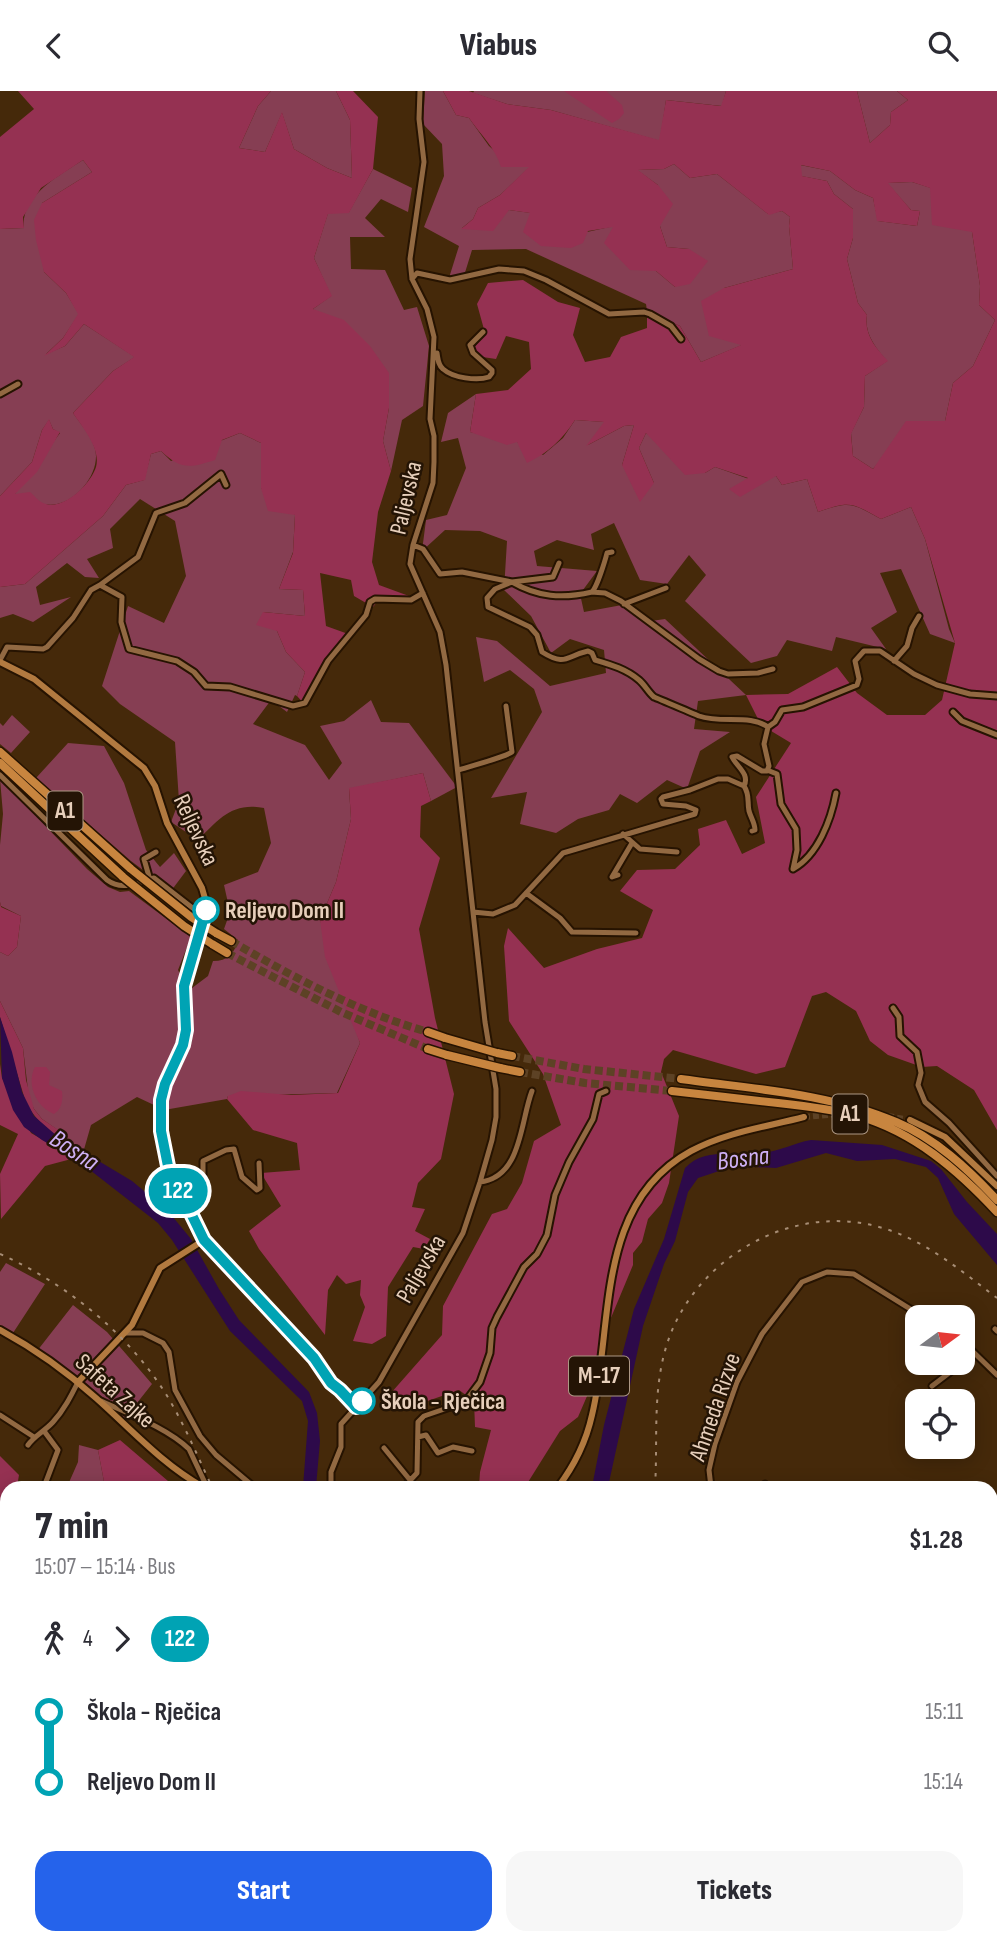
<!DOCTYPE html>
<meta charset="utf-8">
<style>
body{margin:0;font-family:"Sofia Sans Condensed",sans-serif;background:#f7f7f7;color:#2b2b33;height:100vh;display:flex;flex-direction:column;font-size:26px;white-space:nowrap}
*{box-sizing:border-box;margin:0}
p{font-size:23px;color:#7c7c81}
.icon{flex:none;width:38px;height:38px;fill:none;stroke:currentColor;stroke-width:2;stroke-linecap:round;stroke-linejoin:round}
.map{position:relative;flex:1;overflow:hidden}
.sheet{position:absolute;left:0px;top:1390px;width:998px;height:464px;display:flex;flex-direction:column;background:#fff;border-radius:21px 21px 0 0;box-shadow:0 4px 18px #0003}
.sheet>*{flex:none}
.badge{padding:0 14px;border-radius:23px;font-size:24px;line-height:46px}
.needle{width:46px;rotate:75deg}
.buttons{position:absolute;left:905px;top:1214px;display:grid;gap:14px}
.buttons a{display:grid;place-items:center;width:70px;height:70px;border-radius:14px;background:#fff;box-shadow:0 4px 18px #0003;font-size:35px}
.map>.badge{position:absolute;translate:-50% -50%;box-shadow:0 0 0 4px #fff}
.legs{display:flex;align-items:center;gap:10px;height:77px;padding:0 35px;font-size:23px}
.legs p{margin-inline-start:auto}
.head{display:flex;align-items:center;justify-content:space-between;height:119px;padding:0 35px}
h1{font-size:38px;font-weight:800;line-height:52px}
.action{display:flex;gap:14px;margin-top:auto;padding:14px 35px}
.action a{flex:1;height:80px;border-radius:21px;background:#2563eb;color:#fff;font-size:28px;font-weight:800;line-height:80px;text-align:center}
.action a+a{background:#f7f7f7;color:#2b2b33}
ul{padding:0 35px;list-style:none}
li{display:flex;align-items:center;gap:24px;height:70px;font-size:26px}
li i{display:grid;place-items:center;width:10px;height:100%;margin:0 9px;background:currentColor}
li i::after{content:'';width:18px;height:18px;margin:-9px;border:5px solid;border-radius:50%;background:#fff}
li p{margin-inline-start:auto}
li:first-child i{background:linear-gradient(#0000 50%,currentColor 0)}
li:last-child i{background:linear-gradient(currentColor 50%,#0000 0)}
header{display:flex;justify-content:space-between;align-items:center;height:91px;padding:0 35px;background:#fff;font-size:32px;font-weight:800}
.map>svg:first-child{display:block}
.green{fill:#863e53}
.forest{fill:#953152;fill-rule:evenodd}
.water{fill:#2d0a4a}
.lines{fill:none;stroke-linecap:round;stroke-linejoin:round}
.major-tunnel{stroke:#5d4225;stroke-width:6;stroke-dasharray:6 3;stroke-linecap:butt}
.highway-tunnel{stroke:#5d4225;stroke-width:8;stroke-dasharray:8 4;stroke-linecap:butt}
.minor-casing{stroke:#261301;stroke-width:9}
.major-casing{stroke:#261301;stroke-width:10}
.highway-casing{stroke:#261301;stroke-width:11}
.minor{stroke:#926942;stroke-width:5}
.major{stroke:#b27a40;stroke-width:6}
.highway{stroke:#c8853f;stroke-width:8}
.rail{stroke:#a78d75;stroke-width:2;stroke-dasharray:3.5 7;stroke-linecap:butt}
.highway-bridge-casing{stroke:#261301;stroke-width:11;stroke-linecap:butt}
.highway-bridge{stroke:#c8853f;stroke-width:8}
.line-1-casing{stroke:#fff;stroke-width:16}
.line-1{stroke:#00a3b4;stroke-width:10}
.stop-1-dot{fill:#fff;stroke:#00a3b4;stroke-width:3.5}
.labels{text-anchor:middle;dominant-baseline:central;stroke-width:5;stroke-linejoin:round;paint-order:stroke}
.shield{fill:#241405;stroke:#ac9784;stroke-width:2}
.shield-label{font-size:23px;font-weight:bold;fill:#e7cfbb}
.street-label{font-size:24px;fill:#e7cfbb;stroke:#241405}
.stop-label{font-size:24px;font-weight:bold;fill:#e7cfbb;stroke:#241405;text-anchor:start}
.water-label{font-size:26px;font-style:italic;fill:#ceb0f5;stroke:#241405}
</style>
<header><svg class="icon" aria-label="back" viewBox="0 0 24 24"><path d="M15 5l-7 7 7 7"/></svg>Viabus<svg class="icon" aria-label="search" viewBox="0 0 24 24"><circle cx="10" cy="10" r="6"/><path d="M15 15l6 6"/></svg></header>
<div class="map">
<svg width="997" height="1853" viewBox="0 0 997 1853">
<rect width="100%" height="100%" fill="#45290a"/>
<!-- green -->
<path class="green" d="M271 0H336L350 29 352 87 327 77 294 58 282 22 265 61 239 57 258 15Z
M425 0H443L456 24 469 27 489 55 497 62 530 76 500 104 478 117 473 128 462 137 509 119 531 122 587 141 614 135 656 180 675 196 689 158 667 156 660 135 658 94 637 79 664 78 674 73 690 87 717 83 768 123 782 120 790 126 789 135 793 178 724 197 742 254 701 271 680 235 647 220 646 213 526 158 472 159 463 188 448 190 459 155 424 136 444 85 442 53 423 33Z
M474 0H726L722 15 666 9 660 50 551 19 507 13 473 2Z
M857 0H897L908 9 891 21 890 34 870 52Z
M83 69 92 81 42 112 44 181 66 202 79 223 63 247 46 263 65 255 84 233 135 266 113 280 73 322C80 332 90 343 94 355 103 377 80 409 57 413 43 416 27 408 14 404L60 342 53 338 49 329 42 339 32 371 0 405V138L24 137C20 105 60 84 83 69Z
M800 74 830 80 855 99 873 107 878 130 917 135 920 120 911 119 887 92 912 91 931 97 972 141 980 195 979 214 995 229 973 275 953 292 945 330 885 364 873 378 853 365 851 342 864 316 865 285 887 270C875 256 864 242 867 224L858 212 847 168 853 147V118L834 103 827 90 801 85Z
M373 78 412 97 408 121 381 108 365 127 385 146H350L351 178 385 179 404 219 417 216 429 255 423 315 402 329 391 380 383 350 389 317 313 218 331 205 314 167 328 122 349 121Z
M476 303 470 341 517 351 543 364 563 347 575 329 605 331 588 354 624 335 634 334 622 374 654 392 639 357 646 342 705 382 715 376 749 388 776 385 782 394 807 388 818 421C850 410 852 412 881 428L911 416 925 448 949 538 955 552 930 543 901 478 880 482 897 521 871 537 886 558 836 546 832 560 787 549 777 565 751 572 685 510 706 484 689 464 667 493 640 489 614 432 591 443 594 459 557 449 534 460 537 475 597 480 580 503 584 521 622 514 644 531 665 528 746 604 698 610 694 638 730 641 700 660 687 698 667 689 637 712 620 703 609 719 578 728 556 742 520 733 527 701 491 707 542 621 534 598 510 579 484 591 476 546 497 550 550 595 606 582 604 559 570 548 551 562 531 525 504 499 507 450 480 440 445 439 422 460 426 429 447 424 466 377 458 347 441 351 448 322Z
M240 342 261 352V397L295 424 293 461 279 498 303 499 305 525 263 521 277 540 286 561 305 581 297 605 295 604 287 621 271 609 253 633 305 654 329 689 342 672 320 635 344 630 371 609 381 631 409 632 457 696 431 710 423 682 349 698 351 728 336 791 320 829 360 952 337 1002 228 1005 227 1008 164 1019 167 999 182 975 192 950 193 925 188 900 208 885 213 870C228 870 234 863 238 849L224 838 230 821 224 794 258 781 271 752 264 717C232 711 219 728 198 749L171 731 179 710 175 651 120 613 102 595 128 515 164 532 186 485 175 430 140 408 110 438 113 457 87 468 99 487 85 486 67 472 36 496 40 514 71 506 33 531 13 523 0 527V496L25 493 103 425 126 394 144 389 151 363 161 360 171 370Z
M12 624 30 641 11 662 0 653V632L3 635Z
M68 652 104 655 124 692 146 759 160 776 174 762 186 780 171 800 131 770 36 687Z
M0 688 87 778 108 796 120 801 129 800 191 846 178 879 183 889 178 901 181 940 176 961 163 984 154 1014 137 1006 91 1034 83 1062 63 1049 65 1044 42 1028 34 1018 29 1007 23 957 0 910V861L8 865 17 856 21 825 1 815 0 811V754L3 723Z
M6 1172 45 1193 13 1242 0 1234V1181Z
M73 1214 107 1241 152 1293 122 1331 37 1260Z
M79 1354 98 1359 105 1396H67L78 1371Z
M120 1846H368L366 1853H118Z
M469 1846H570L566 1853H480Z"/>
<!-- forest -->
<path class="forest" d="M18 0H271L258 15 239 57 265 61 282 21 294 58 327 77 352 87 350 29 336 0H353L378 26 373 78 349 122 328 123 314 167 332 205 313 218 344 229 370 255 389 282V317L383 350 391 380 378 421 372 471 379 494 409 505 403 510 380 507 373 516 354 505 351 489 320 482 326 535 351 544 324 579 307 616 297 605 305 581 286 561 277 540 256 534 263 521 305 525 303 499 279 498 293 462 295 424 268 420 261 397V352L240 342 222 349 215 369C190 377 181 379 161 360L151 363 145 389 126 394 103 425 25 493 0 496V405L32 371 42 339 49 328 53 338 60 341 37 381 15 403 30 401C34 404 38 410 43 412 62 421 91 393 96 376 101 357 82 336 73 322L113 280 134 266 84 233 65 255 44 265 63 247 78 223 66 202 44 181 36 149 34 129 42 112 92 81 83 69 41 97 23 126 24 137 0 138V46L34 18Z
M443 0H469L507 13 551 19 659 49 666 9 721 15 726 0H857L870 52 890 34 891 21 908 9 897 0H997V1039L974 999 937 975 922 976 888 964 870 950 856 920 826 901 812 905 785 976 756 983 673 959 664 968 661 981 679 1025 669 1092 662 1112 648 1128 642 1151 633 1162V1174L603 1246 597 1282 578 1326 560 1340 525 1396H479L480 1381 491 1339 475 1336 474 1310 459 1299 419 1313 391 1302 442 1244 443 1215 492 1123 507 1118 522 1092 534 1050 561 1034 543 983 509 930 504 855 508 837 544 877 597 858 642 847 653 819 620 800 637 779 675 778 700 754 698 738 726 729 742 763 765 752 756 706 791 652 761 634 746 604 788 603 837 576 857 602 887 624H925L942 609 955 552 925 448 911 416 881 428C851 411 850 410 818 421L807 388 782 394 776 385 740 406 729 398 748 387 715 376 705 382 685 384 646 342 639 357 654 392 640 411 622 374 634 334 624 335 586 355 604 331 575 329C562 349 548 362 527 372L517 351 507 354 470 341 476 303 508 299 531 278 529 251 506 245 496 268 469 264 485 242 477 213 488 192 523 189 558 211 580 217 573 244 585 271 610 266 621 246 647 237V220L680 235 701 271 741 254 709 245 701 210 724 197 793 178 789 135 790 126 782 120 769 124 717 83 690 87 674 73 664 78 638 79 658 94 673 113 660 135 667 156 689 158 708 170 690 193 675 196 656 180 630 179 604 152 613 136 588 140 583 152 571 157 541 155 523 141 530 122 509 119 493 140 461 138 473 128 478 117 500 104 529 76H501C496 58 480 43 469 27L456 24ZM801 74 830 80 855 99 873 107 877 130 917 135 920 120 911 119 888 92 912 91 930 97 932 134 972 141 980 195 979 214 995 229 973 275 953 292 945 330H906L873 378 853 365 851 343 864 316 865 285 888 270C875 256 864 243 867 224L858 212 847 168 853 147V118L834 103 827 90 802 85Z
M564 0H606L622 14 624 22 619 28 612 32Z
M423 682 431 710 421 715 420 746 440 767 419 838 435 927 454 1003 441 1068 418 1092 412 1116 425 1118 415 1140 430 1148 424 1158 413 1156 388 1196 386 1245 372 1253 353 1250 365 1216 360 1204 361 1189 346 1193 337 1184 328 1199 325 1244 259 1158 249 1140 281 1115 261 1082 300 1079 297 1052 253 1039 227 1008 228 1005 241 1000 291 1004 338 1002 360 952 325 866 320 829 336 791 351 728 349 697Z
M0 811 1 816 21 825 17 856 8 865 0 861Z
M0 910 23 957 26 989 34 1018 42 1028 66 1044 57 1045C44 1036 34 1026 26 1012L0 926Z
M0 973 2 987 31 1042 75 1067 45 1075 1 1128 0 1083 18 1043 0 1034Z
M35 976H46L50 981 49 994 62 1000C63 1009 62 1018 54 1023 36 1016 26 993 35 976Z
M120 1349 175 1396H105L98 1359Z
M0 1365 19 1384 17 1396H7V1464L0 1482Z
M990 1416 997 1418V1568L991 1574Z
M7 1570V1846H120L118 1853H0V1572Z
M368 1846H469L480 1853H366Z
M570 1846H838L837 1853H680L673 1850 661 1853H566Z"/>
<!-- water -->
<path class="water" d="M0 926 12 961 22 1001 34 1025 57 1045 132 1090 168 1120 191 1148 219 1198 239 1229 309 1301 317 1322 320 1350 316 1396H303L308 1330 302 1310 230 1240 172 1149 158 1132 81 1072 42 1049 24 1036 13 1019 2 987Z
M811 1049 882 1054 931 1070 941 1078 967 1111 997 1143V1174L954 1123 938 1087 926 1076 895 1068 857 1070 826 1062 776 1077 734 1075 698 1087 688 1101 675 1150 664 1173 643 1235 608 1396H592L604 1334 634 1218 664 1148 685 1077C705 1055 737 1066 763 1062 780 1060 794 1052 811 1049Z"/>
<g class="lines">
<!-- major-tunnel -->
<path class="major-tunnel" d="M888 1025 910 1029
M804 1026 839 1023"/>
<!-- highway-tunnel -->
<path class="highway-tunnel" d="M231 850C293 886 358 921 428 941
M227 862 341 921 428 958
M512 965 584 978 681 988
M520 981 585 992 672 1000"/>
<defs>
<path id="minor" d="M412 188 417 182 450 189 499 178 524 180 546 189 609 223 644 221 650 223 671 235 681 248
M437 262C438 268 438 274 443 278 453 287 477 290 489 286L492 282V279L473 262 470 254 483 241
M0 303 18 293
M413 454 423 458 440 483 462 481 512 491 553 486 559 472
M612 461 607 462C605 470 597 496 592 501 562 508 538 506 512 491L495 498 487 507 488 516 530 536 537 544 542 561C566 576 566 565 588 560L592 562 595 569C612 574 626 578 639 589 645 594 648 601 654 606 657 607 694 623 699 625 721 633 750 623 768 636
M100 494 138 466 156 422 185 412 221 383 226 394
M591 501 605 502 621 510 699 568 719 580 728 583 758 582 773 578
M624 513 666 497
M0 569 7 556 43 558 47 556 73 527 91 499 100 494 122 506 121 531 129 558 177 570 194 581 206 595 230 596 293 615 305 612 328 570 366 524 370 511 375 508 411 509 423 502
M894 570 907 555 912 537 919 525
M953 621 962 630 997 644
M459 679C471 675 505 666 512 661L506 615
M767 679 777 683 781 713 796 738 797 759 793 778C818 764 831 729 836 702
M0 684 107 789C122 800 137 792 154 787L204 826
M744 695C750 704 747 710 749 720 751 727 755 732 755 739L752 740
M623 743 640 758 677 761
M618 784 612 786 632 752
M150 789 144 768 156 761
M526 802 560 827 572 841 636 842
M473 821 493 823 515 814 563 762 695 723 696 719 686 715 663 713 661 708 663 706 690 699 718 688H728L744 695C750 683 737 676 732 666L737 665 762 680H767L769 675 764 653 768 636 775 631 782 619 803 616 857 594 859 588 855 570 864 560H880L914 583 937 594 970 603 997 605
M893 917 899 926 900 945 917 961 921 982 918 994 925 1011 949 1032 997 1085
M480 1091C522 1086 520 1031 532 1000
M183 1105V1083L187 1082 197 1095H203V1070L226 1059 234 1058 242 1086 257 1099 260 1097 259 1072
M204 1149 314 1267 331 1292 340 1299 356 1316
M995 1238 997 1240
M125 1242H143L163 1252 169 1261 175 1299 200 1345 216 1364 254 1396
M962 1250 997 1284
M932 1295 974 1263
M101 1310C129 1323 167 1337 189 1358L207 1396
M0 1324 34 1346
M418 1346 426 1344 438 1362 453 1356 472 1360
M28 1354C35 1344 45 1340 53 1331 64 1319 71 1305 78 1291
M384 1357 410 1389
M44 1396 58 1359 44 1340
M331 1396V1381L341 1356V1333L379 1291 463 1142 480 1091 492 1049 496 1026V998L485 931 446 574 440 541 410 473 413 454 433 392 434 371V345L430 328 434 246 427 218 412 188 410 168 424 71 419 28 420 0
M404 1396 417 1382 418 1331 424 1325 465 1311 480 1291 490 1262 492 1237 497 1226 524 1176 537 1163 547 1144 555 1104 569 1071 593 1028 599 1003 606 1000
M711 1396 709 1379 715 1353 737 1291 762 1243 802 1191 827 1181 854 1183 925 1227
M764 1396 765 1393
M0 1525 7 1517
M990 1639 997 1638
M990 1828 997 1823
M951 1846 952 1853
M847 1849 848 1853
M227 1853 231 1846"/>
<path id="major" d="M0 571 34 588 144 677 155 695 167 732 202 797 206 811 184 895 185 939 183 954 163 999 160 1024 168 1075 204 1149 160 1177 132 1234 78 1291
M910 1029 945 1046 997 1095
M0 1239C35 1258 66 1280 96 1307 131 1338 162 1373 203 1396
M558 1396C574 1375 586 1351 592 1324 614 1234 594 1113 691 1060 726 1041 766 1036 804 1026"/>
<path id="highway" d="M0 661 131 778
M0 672 123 786
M216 842 231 850
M212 853 227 862
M428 941 445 947
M428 958 447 964
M497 962 512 965
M500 977 520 981
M681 988C752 998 829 1002 896 1031 935 1047 968 1078 997 1109
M672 1000C707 1004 743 1008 778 1012 805 1015 832 1018 858 1025 914 1041 958 1079 997 1121"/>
</defs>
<!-- minor casing -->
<use href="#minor" class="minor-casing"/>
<!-- major casing -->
<use href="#major" class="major-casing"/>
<!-- highway casing -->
<use href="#highway" class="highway-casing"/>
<!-- minor -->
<use href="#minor" class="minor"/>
<!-- major -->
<use href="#major" class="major"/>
<!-- highway -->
<use href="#highway" class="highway"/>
<!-- rail -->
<path class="rail" d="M0 1163C65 1192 125 1240 164 1300 183 1330 197 1364 212 1396
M655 1396C658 1349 652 1300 667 1253 694 1168 791 1111 879 1136 924 1148 960 1179 997 1207"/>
<defs>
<path id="highway-bridge" d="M131 778 191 826 216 842
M123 786 184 835 212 853
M445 947 497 962
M447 964 500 977"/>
</defs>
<!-- highway-bridge casing -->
<use href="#highway-bridge" class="highway-bridge-casing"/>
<!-- highway-bridge -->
<use href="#highway-bridge" class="highway-bridge"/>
</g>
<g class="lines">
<defs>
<path id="line-1" d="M206 819 184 895 186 939 183 954 165 993 161 1009V1040L168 1075 204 1149 314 1267 331 1292 340 1299 356 1316 362 1310"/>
</defs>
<!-- line-1 casing -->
<use href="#line-1" class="line-1-casing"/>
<!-- line-1 -->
<use href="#line-1" class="line-1"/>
</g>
<!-- markers -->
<g class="stop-1-dot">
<circle cx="206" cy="819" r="12"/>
<circle cx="362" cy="1310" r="12"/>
</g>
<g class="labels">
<!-- shield labels -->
<g class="shield">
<rect x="47.5" y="700.5" width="35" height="39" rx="5"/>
<rect x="832.5" y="1003.5" width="35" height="39" rx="5"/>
<rect x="569" y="1265.5" width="60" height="39" rx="5"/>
</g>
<g class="shield-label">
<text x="65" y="720">A1</text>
<text x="850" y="1023">A1</text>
<text x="599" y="1285">M-17</text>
</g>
<!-- street labels -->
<g class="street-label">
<text transform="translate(406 407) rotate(-77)">Paljevska</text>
<text transform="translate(196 739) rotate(65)">Reljevska</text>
<text transform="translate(421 1178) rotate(-60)">Paljevska</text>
<text transform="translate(115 1300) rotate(42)">Safeta Zajke</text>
<text transform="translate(715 1316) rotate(-71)">Ahmeda Rizve</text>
</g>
<!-- stop labels -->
<g class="stop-label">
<text x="225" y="819">Reljevo Dom II</text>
<text x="381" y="1310">Škola - Rječica</text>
</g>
<!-- water labels -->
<g class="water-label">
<text transform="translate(74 1060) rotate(33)">Bosna</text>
<text transform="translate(743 1068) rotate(-7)">Bosna</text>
</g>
</g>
</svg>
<div class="buttons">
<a><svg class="needle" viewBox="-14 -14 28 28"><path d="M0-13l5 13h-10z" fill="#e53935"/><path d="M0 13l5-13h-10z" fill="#7c7c81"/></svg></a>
<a><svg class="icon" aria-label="locate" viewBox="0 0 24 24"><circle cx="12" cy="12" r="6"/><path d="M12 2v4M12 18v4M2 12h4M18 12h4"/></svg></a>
</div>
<b class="badge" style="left:178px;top:1100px;background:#00a3b4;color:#fff">122</b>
<section class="sheet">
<div class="head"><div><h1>7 min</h1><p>15:07 – 15:14 · Bus</p></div><b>$1.28</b></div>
<div class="legs"><svg class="icon" aria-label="walk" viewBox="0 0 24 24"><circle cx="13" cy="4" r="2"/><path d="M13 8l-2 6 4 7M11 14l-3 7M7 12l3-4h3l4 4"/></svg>4<svg class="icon" aria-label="forward" viewBox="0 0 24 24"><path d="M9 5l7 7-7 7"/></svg><b class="badge" style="background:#00a3b4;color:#fff">122</b></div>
<ul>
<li><i style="color:#00a3b4"></i><b>Škola - Rječica</b><p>15:11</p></li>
<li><i style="color:#00a3b4"></i><b>Reljevo Dom II</b><p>15:14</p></li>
</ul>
<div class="action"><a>Start</a><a>Tickets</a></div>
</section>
</div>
